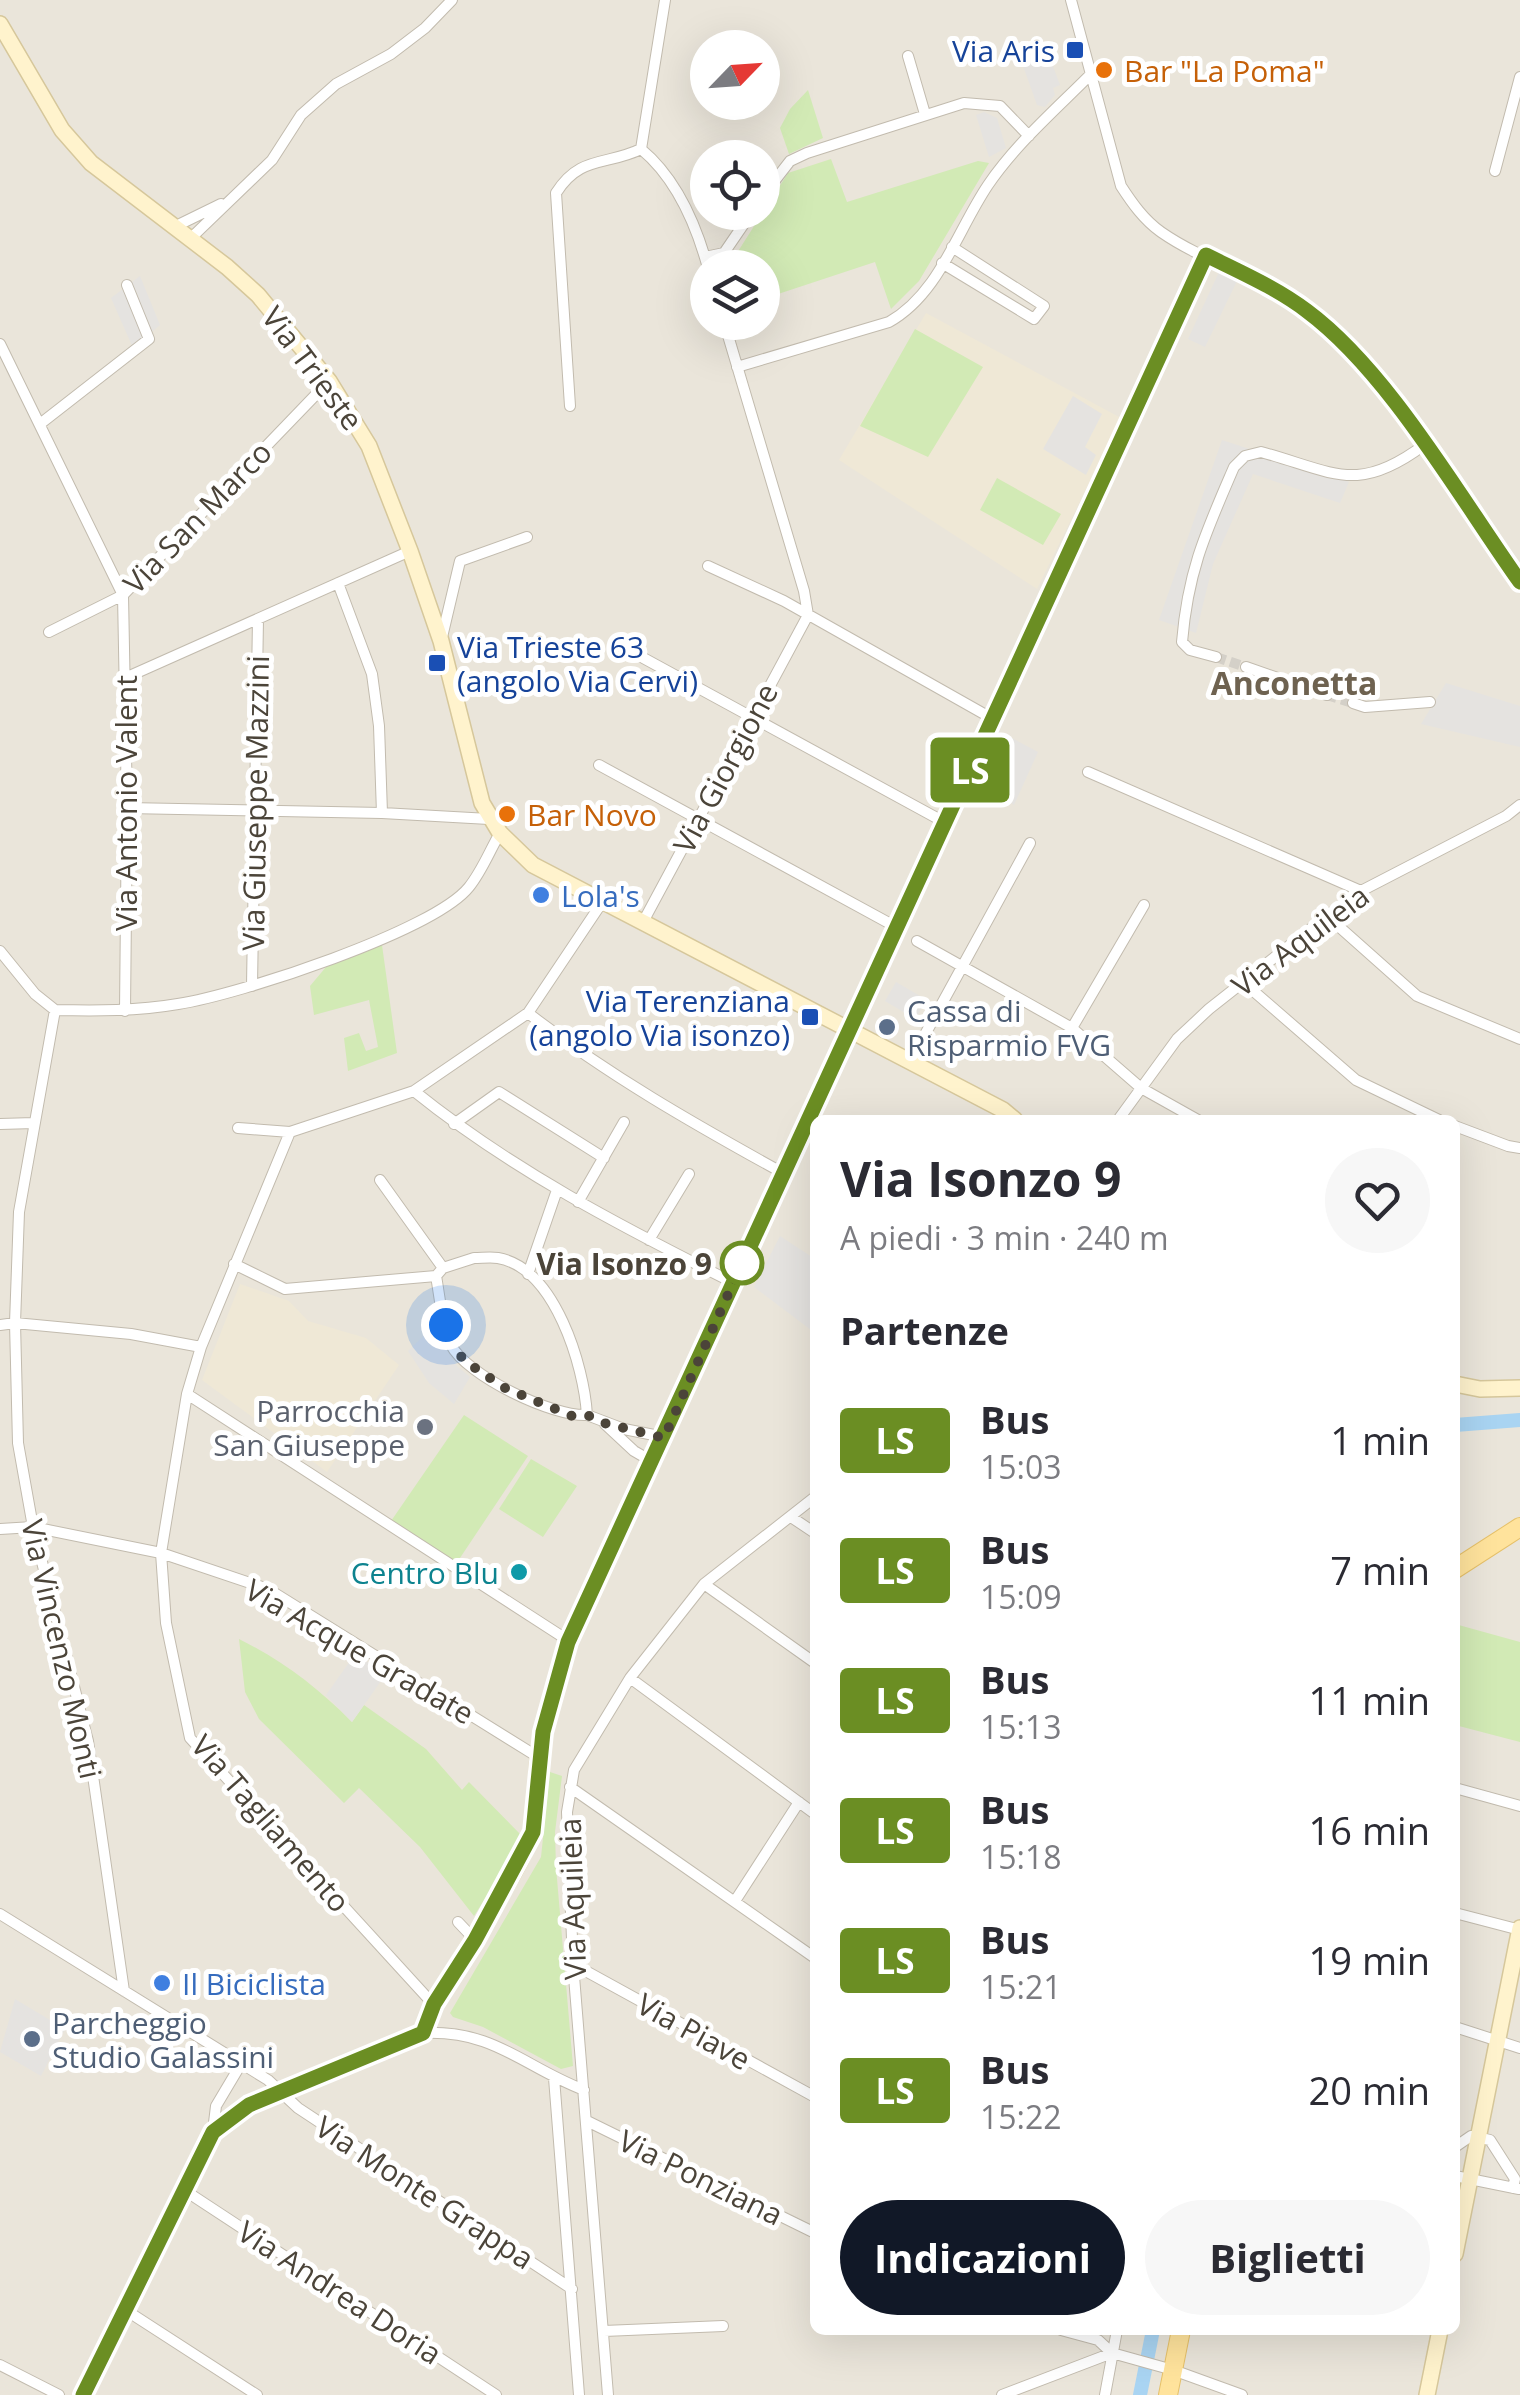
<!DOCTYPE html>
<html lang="it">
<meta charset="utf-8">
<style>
body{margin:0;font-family:"Open Sans",sans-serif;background:#f7f7f7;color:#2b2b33;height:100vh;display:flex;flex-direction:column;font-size:38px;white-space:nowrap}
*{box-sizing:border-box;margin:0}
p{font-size:32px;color:#7c7c81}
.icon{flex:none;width:55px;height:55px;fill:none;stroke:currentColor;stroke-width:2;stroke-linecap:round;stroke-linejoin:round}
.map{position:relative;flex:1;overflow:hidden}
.panel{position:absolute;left:810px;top:1115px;width:650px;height:1220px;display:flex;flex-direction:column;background:#fff;border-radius:15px;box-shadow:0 10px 40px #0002}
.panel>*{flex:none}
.badge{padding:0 20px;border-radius:8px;font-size:35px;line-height:65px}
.needle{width:65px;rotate:65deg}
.buttons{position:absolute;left:690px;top:30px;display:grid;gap:20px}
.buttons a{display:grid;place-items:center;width:90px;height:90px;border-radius:50%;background:#fff;box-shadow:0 10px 40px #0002;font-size:50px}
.you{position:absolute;width:50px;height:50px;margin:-25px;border:8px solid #fff;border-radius:50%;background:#1a73e8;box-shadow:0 0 0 15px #1a73e833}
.map>.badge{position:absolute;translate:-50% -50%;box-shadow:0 0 0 5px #fff}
h2{padding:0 30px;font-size:38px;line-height:90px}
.round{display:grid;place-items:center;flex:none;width:105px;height:105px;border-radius:52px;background:#f7f7f7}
.headline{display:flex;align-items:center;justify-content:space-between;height:170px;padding:0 30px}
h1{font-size:48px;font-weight:700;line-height:75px}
.button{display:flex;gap:20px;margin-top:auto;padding:20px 30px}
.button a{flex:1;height:115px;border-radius:60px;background:#111827;color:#fff;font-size:40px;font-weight:700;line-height:115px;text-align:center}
.button a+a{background:#f7f7f7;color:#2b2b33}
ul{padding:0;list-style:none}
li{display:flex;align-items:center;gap:30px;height:130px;padding:0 30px}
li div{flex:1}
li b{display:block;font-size:38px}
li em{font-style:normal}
li .badge{min-width:110px;font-weight:700;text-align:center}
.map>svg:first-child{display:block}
.residential{fill:#eae5da;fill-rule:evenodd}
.education{fill:#efe8d6}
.green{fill:#d2eab5}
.parking{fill:#e5e3e0}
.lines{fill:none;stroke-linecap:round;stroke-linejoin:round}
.canal{stroke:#a9d4f2;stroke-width:14}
.street-tunnel{stroke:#d4d0c8;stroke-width:10;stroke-dasharray:10 5;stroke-linecap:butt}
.street-casing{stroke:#c2bbae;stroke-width:12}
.secondary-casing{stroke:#d6c79b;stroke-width:18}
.primary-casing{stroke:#e6c16a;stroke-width:20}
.street{stroke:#fff;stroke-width:10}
.secondary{stroke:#fff3cd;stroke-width:15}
.primary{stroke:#ffe39c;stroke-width:18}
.line-casing{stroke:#fff;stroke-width:22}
.line{stroke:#6b8e23;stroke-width:15}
.walk{stroke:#4b4439;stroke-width:10;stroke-dasharray:0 18}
.transit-dot{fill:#1a4fb4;stroke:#fff;stroke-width:4}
.food-dot{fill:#e8710a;stroke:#fff;stroke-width:4}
.shop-dot{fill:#3f7fe0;stroke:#fff;stroke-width:4}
.service-dot{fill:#5c6f8a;stroke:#fff;stroke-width:4}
.stop-dot{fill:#fff;stroke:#6b8e23;stroke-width:5}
.worship-dot{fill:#6b7280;stroke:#fff;stroke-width:4}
.culture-dot{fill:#0f9aa8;stroke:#fff;stroke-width:4}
.labels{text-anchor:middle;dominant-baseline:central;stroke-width:10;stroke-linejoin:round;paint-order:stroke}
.transit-label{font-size:30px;fill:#164399;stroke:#fff;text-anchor:end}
.food-label{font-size:30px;fill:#c56008;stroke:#fff;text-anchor:start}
.street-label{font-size:30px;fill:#4b4439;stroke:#fff}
.shop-label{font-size:30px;fill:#366cbe;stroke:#fff;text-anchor:start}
.service-label{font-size:30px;fill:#4e5e75;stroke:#fff;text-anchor:start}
.stop-label{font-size:30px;font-weight:bold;fill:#4b4439;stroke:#fff;text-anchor:end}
.worship-label{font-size:30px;fill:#5b616d;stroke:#fff;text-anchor:end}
.culture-label{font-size:30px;fill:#0d838f;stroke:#fff;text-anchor:end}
.neighbourhood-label{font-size:32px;font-weight:bold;fill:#6e6250;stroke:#fff}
</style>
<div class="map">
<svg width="1520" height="2395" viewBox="0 0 1520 2395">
<rect width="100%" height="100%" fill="#f6f3ec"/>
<!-- residential -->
<path class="residential" d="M0 0H1520V2395H0ZM708 48H762V102H708ZM708 158H762V212H708ZM708 268H762V322H708ZM815 1120H1455V2330H815Z"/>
<!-- education -->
<path class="education" d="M926 313 1121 418 1037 589 839 460Z
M240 1284 289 1301 308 1321 366 1338 399 1365 327 1472 202 1380Z"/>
<!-- green -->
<path class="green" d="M808 90 823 138 789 154 780 128 790 109Z
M831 159 847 202 978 161 989 163 919 281 891 309 875 262 763 299 762 268 728 267 788 173Z
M915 329 983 367 928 457 860 426Z
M997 478 1061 514 1043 545 980 510Z
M382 945 397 1053 348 1071 344 1038 359 1033 366 1051 378 1047 369 1000 314 1015 310 986 326 967Z
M464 1415 528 1456 454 1567 389 1524Z
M531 1459 577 1486 543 1537 499 1509Z
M1455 1624 1520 1642V1742L1455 1725Z
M239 1639C283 1661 317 1687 352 1722L364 1705 426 1749 462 1790 469 1782 521 1835 509 1861 474 1916 420 1847 359 1788 344 1803 259 1719 245 1692Z
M550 1772 562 1776 555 1832 556 1867 573 2066 561 2069 483 2027 453 2017 450 2013 541 1857Z"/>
<!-- parking -->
<path class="parking" d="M1041 53 1047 67 1053 66 1060 85 1053 88 1055 95 1045 107 1037 105 1021 60Z
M984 112 997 118 1006 148 989 157 976 115Z
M1219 272 1237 281 1205 347 1188 339Z
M140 276 160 325 133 348 111 298Z
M1073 396 1102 414 1085 447 1096 455 1086 475 1043 449Z
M1222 440 1349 482 1340 503 1253 474 1213 564 1196 633 1159 620Z
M1446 683 1520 706V747L1421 724Z
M1010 737 1038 752 1014 805 986 786Z
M896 982 927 1000 915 1019 885 1001Z
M780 1236 815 1259V1333L754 1287Z
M437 1323 443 1342 457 1366 470 1377 454 1404 429 1383 408 1351Z
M355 1654 386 1674 352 1722 326 1695Z
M15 1999 65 2029 41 2076 0 2052Z"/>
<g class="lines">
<!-- canal -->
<path class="canal" d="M1455 1425 1520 1420
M1140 2395 1153 2330"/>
<!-- street-tunnel -->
<path class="street-tunnel" d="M1216 657 1246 667
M1327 695 1353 703"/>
<defs>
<path id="street" d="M1071 0 1121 186C1132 203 1144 220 1161 232 1207 264 1264 277 1309 312 1393 377 1459 495 1520 582
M908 56 925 114
M641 149C676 178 696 224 708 268
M1495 171 1520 77
M762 197 790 161 807 153 964 103 1000 106 1029 136
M174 227 221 204
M190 239 272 160 301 115 336 84 391 54 425 28 452 0
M705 257 724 253 752 212
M942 263 1034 319 1044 306 952 247
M0 344 123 595 127 808 125 1011
M737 367 889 322C939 294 957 231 988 185 1016 144 1054 111 1089 76
M570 406 556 193C580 155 606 166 641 149L665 0
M40 424 149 339 127 285
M708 566 784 601 993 719
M338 583 372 674 379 726 382 813
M49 632 123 595 329 381
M442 637 460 561 527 537
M636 654 946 823
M1216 657 1190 650 1182 642C1188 570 1206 532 1234 467L1245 456 1261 452C1334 472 1357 495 1424 445
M1246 667 1327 695
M125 678 410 551
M1353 703 1365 707 1430 702
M599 765 898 928
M1088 772 1361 891
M127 808 382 813 489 819
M1327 916 1417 996 1520 1039
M643 922 808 615 804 591 724 322
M917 941 1072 1028 1141 1088 1198 1120
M0 951 35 994 55 1010
M1243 982 1356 1080 1439 1120
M252 986 258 619
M55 1010 19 1212 15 1323 18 1443 33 1527 88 1741 124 1991
M55 1010C97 1011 137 1011 178 1004 238 995 434 931 469 887 482 871 490 850 500 833
M528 1013C608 1075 694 1124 783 1173
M850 1028 1206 255
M1072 1028 1144 905
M911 1060 1030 843
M414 1091C512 1170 622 1227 734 1283
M1118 1120 1177 1039 1209 1009 1327 916 1361 891 1506 816 1520 805
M0 1124 34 1123
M454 1124 499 1092 604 1158
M1455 1126 1508 1146 1520 1148
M238 1128 290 1132 414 1091 528 1013 603 901
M290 1132 201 1347 187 1394 161 1553 166 1623 190 1738 434 2005
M380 1180 443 1268
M578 1202 624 1122
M649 1240 689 1174
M474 1258C482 1258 491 1257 498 1258 555 1268 584 1366 587 1415 553 1417 467 1376 451 1345 442 1325 440 1298 436 1276L443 1268Z
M234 1264 285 1289 436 1276
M528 1274 557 1190
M0 1325 15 1323 131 1334 201 1347
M187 1394 569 1641
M587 1415 624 1429 664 1437
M605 1424 634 1451 653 1462
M791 1517 815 1533
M0 1529 33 1527 161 1553 268 1589 538 1757
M704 1584 815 1663
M630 1678 815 1814
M570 1787 815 1958
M1455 1788 1520 1806
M735 1901 799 1802
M1455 1913 1520 1930
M0 1914 268 2080 298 2108 572 2289
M458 1922 475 1940
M573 1964 815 2097
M1455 2027 1520 2048
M423 2033C495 2030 522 2066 584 2090
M554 2078 579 2395
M587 2121 815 2233
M213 2131 216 2106 241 2064
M1455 2147 1471 2136 1490 2140 1515 2179 1513 2188
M1455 2176 1519 2189
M184 2190 496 2395
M124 2309 257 2395
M1061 2330 1098 2340 1112 2353
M604 2331 723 2326
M0 2365 59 2395
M608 2395 573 1964 567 1812 574 1770 630 1678 704 1584 815 1497
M1002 2395 1112 2353 1173 2370 1242 2395
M1105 2395 1117 2330"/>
<path id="secondary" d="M0 24 62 130 91 163 227 267 258 295 329 381 369 446 410 551 441 641 482 803 500 833 533 865 1003 1110 1015 1120
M1455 1384 1480 1389 1520 1388
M1455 2254 1520 1928
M83 2395 213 2132 249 2105 423 2033C449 1963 502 1906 531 1837 540 1815 536 1785 538 1761 543 1720 556 1681 569 1641L850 1028
M1427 2395 1440 2330"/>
<path id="primary" d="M1455 1569 1520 1527
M1168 2395 1181 2330"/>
</defs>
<!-- street casing -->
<use href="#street" class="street-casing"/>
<!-- secondary casing -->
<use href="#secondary" class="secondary-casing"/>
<!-- primary casing -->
<use href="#primary" class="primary-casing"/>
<!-- street -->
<use href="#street" class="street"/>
<!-- secondary -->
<use href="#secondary" class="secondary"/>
<!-- primary -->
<use href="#primary" class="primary"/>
</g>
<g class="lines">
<defs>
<path id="line" d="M83 2395 213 2132 249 2105 423 2033 434 2004 475 1940 533 1832 543 1732 568 1642 1206 255C1240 272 1277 288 1307 311 1389 372 1460 498 1520 582"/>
</defs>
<!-- line casing -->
<use href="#line" class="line-casing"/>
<!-- line -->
<use href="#line" class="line"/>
<!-- walk -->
<path class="walk" d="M446 1325 452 1346 466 1362 505 1388 572 1416 587 1415 604 1423 664 1438 742 1263"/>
</g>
<!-- markers -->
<g class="transit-dot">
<rect x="1065" y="40" width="20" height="20" rx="5"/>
<rect x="427" y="653" width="20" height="20" rx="5"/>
<rect x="800" y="1007" width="20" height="20" rx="5"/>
</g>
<g class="food-dot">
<circle cx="1104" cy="70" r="10"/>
<circle cx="507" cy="814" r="10"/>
</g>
<g class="shop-dot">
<circle cx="541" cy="895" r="10"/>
<circle cx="162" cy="1983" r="10"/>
</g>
<g class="service-dot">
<circle cx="887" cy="1027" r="10"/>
<circle cx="32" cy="2039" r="10"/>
</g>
<circle class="stop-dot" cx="742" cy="1263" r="20"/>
<circle class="worship-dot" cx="425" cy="1427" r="10"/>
<circle class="culture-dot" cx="519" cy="1572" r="10"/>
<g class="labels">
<!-- transit labels -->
<g class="transit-label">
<text x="1055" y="50">Via Aris</text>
<text x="457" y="646" text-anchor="start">Via Trieste 63<tspan x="457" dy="34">(angolo Via Cervi)</tspan></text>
<text x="790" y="1000">Via Terenziana<tspan x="790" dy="34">(angolo Via isonzo)</tspan></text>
</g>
<!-- food labels -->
<g class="food-label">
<text x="1124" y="70">Bar "La Poma"</text>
<text x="527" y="814">Bar Novo</text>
</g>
<!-- street labels -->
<g class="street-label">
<text transform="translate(313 368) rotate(53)">Via Trieste</text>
<text transform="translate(197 517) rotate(-46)">Via San Marco</text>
<text transform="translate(725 768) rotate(-62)">Via Giorgione</text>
<text transform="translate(125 803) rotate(-90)">Via Antonio Valent</text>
<text transform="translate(255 803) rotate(-89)">Via Giuseppe Mazzini</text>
<text transform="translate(1300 940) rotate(-37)">Via Aquileia</text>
<text transform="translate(62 1649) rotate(77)">Via Vincenzo Monti</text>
<text transform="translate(360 1651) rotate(30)">Via Acque Gradate</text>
<text transform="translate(271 1823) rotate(49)">Via Tagliamento</text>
<text transform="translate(572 1899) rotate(-92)">Via Aquileia</text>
<text transform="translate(694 2031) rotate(29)">Via Piave</text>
<text transform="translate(701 2177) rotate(26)">Via Ponziana</text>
<text transform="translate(425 2192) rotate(33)">Via Monte Grappa</text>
<text transform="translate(340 2292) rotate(33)">Via Andrea Doria</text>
</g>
<!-- shop labels -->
<g class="shop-label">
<text x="561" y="895">Lola's</text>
<text x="182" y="1983">Il Biciclista</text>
</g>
<!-- service labels -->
<g class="service-label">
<text x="907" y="1010">Cassa di<tspan x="907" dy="34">Risparmio FVG</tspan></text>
<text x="52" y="2022">Parcheggio<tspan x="52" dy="34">Studio Galassini</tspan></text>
</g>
<!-- stop labels -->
<g class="stop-label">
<text x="712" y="1263">Via Isonzo 9</text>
</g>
<!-- worship labels -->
<g class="worship-label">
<text x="405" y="1410">Parrocchia<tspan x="405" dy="34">San Giuseppe</tspan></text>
</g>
<!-- culture labels -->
<g class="culture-label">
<text x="499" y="1572">Centro Blu</text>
</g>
<!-- neighbourhood labels -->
<g class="neighbourhood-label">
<text x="1294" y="682">Anconetta</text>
</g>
</g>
</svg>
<div class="buttons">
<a><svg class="needle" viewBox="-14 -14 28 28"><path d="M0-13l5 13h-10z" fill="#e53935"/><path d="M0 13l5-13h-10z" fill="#7c7c81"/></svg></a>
<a><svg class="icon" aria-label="locate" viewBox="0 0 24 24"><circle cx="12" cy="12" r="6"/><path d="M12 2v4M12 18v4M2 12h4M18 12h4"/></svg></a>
<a><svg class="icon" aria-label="layers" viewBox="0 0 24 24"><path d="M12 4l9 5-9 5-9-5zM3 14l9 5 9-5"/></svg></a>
</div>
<div class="you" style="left:446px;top:1325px"></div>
<b class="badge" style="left:970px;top:770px;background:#6b8e23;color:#fff">LS</b>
<section class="panel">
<div class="headline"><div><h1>Via Isonzo 9</h1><p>A piedi · 3 min · 240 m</p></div><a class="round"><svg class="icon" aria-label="heart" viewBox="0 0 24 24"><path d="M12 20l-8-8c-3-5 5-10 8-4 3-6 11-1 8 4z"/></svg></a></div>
<h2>Partenze</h2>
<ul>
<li><span class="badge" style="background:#6b8e23;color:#fff">LS</span><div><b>Bus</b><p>15:03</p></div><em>1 min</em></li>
<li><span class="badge" style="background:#6b8e23;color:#fff">LS</span><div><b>Bus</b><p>15:09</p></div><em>7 min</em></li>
<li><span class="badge" style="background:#6b8e23;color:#fff">LS</span><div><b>Bus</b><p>15:13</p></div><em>11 min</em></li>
<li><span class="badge" style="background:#6b8e23;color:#fff">LS</span><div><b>Bus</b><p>15:18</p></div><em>16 min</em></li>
<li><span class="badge" style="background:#6b8e23;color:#fff">LS</span><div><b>Bus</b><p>15:21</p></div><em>19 min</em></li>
<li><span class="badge" style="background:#6b8e23;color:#fff">LS</span><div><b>Bus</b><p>15:22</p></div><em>20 min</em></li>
</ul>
<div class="button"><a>Indicazioni</a><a>Biglietti</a></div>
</section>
</div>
